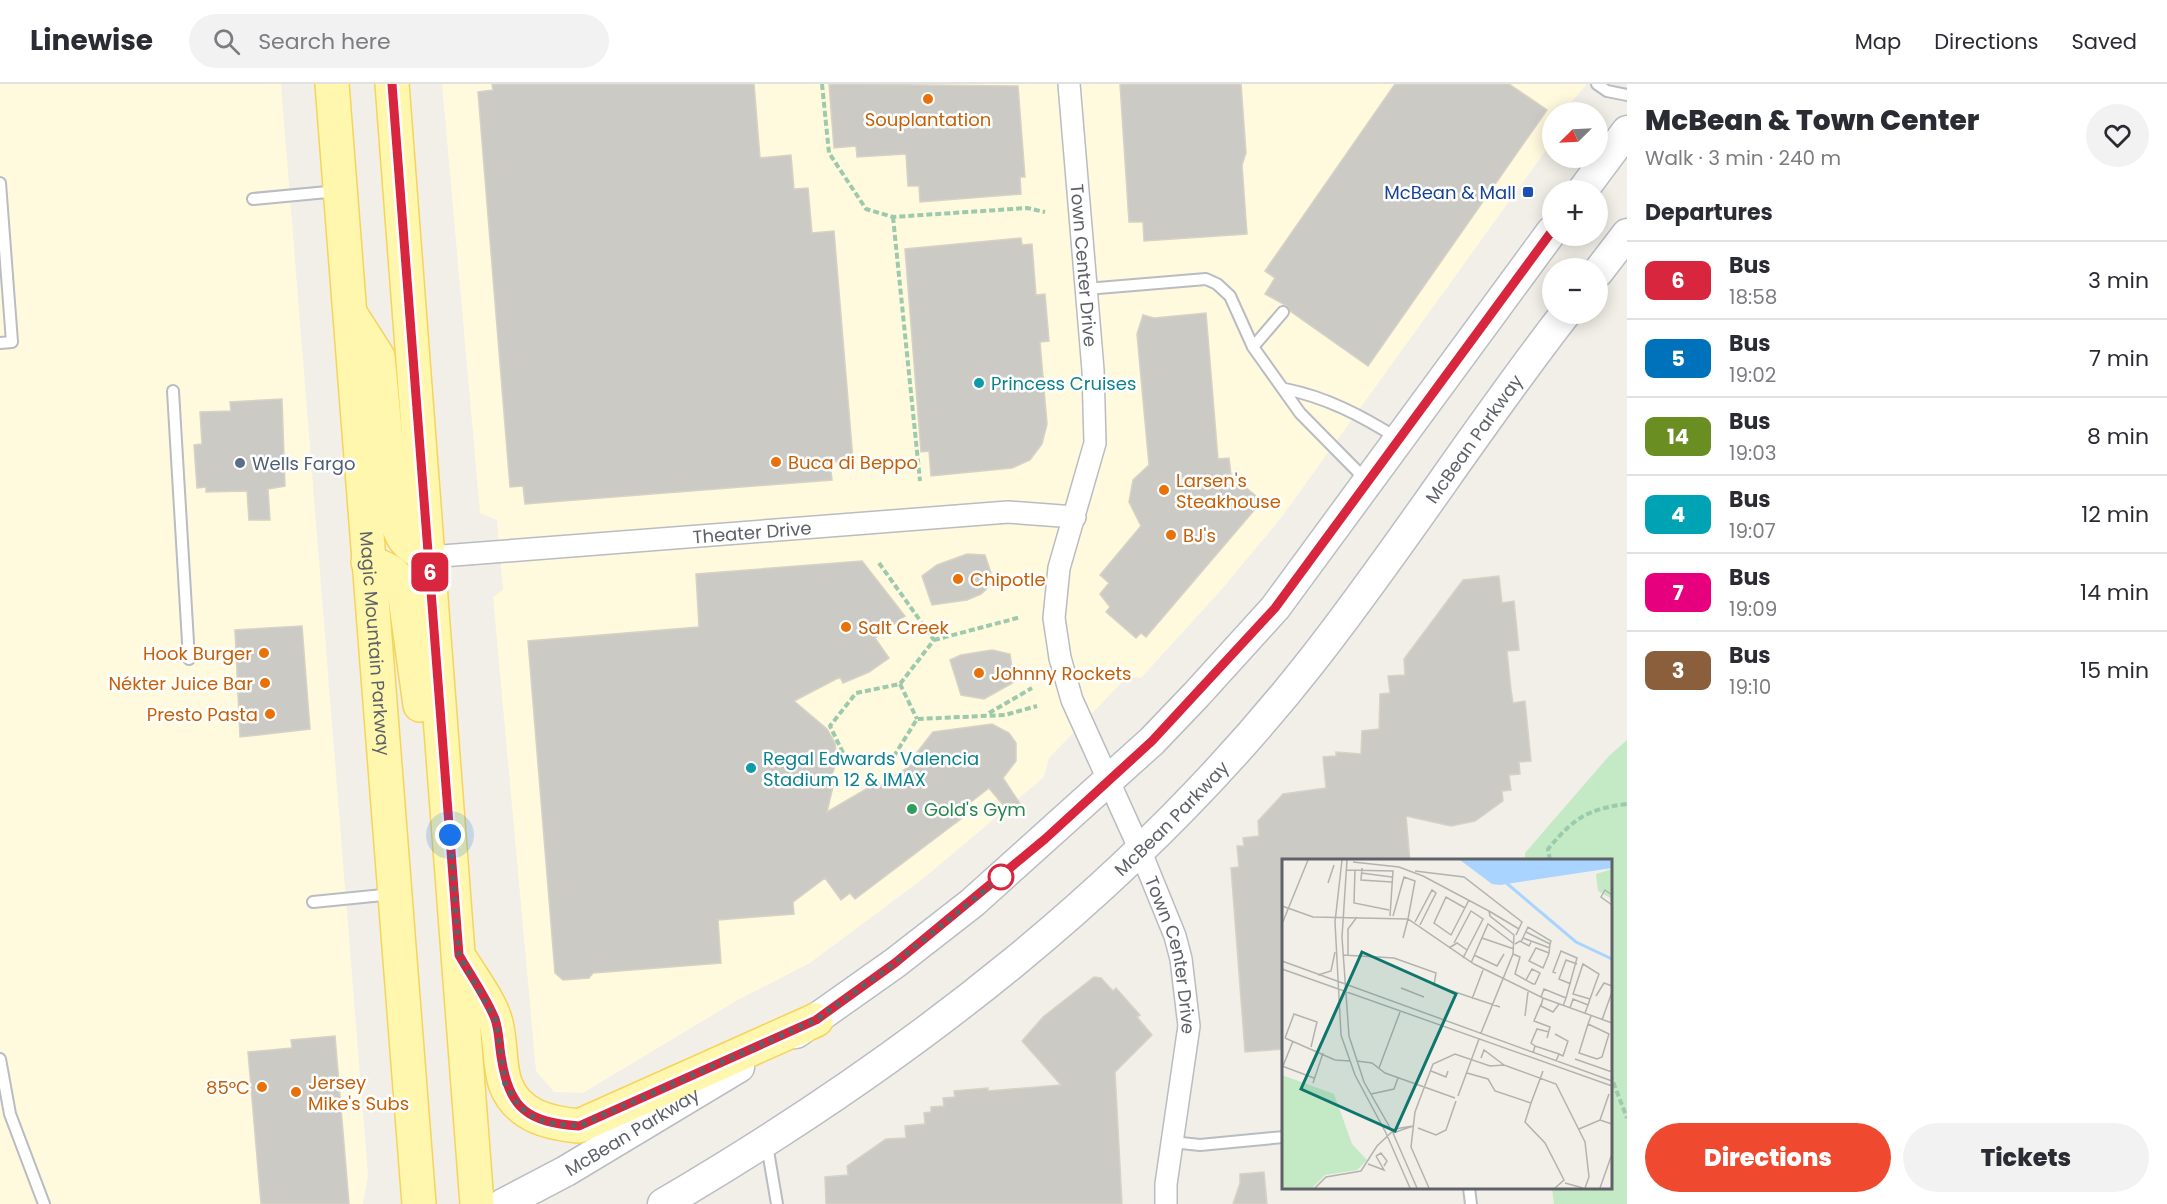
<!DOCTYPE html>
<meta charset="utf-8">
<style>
body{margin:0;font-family:Poppins,sans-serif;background:#f2f2f3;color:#2b2b33;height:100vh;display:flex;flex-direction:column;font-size:22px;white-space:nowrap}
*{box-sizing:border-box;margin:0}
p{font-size:20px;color:#7c7c81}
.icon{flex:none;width:33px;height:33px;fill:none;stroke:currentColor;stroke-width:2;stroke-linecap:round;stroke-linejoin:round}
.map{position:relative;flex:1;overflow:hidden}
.panel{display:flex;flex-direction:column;background:#fff;width:540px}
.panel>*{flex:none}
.badge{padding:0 12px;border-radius:9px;font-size:21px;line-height:39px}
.needle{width:39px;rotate:246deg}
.buttons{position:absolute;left:1542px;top:18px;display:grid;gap:12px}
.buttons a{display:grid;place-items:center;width:66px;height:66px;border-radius:50%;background:#fff;box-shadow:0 3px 15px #0003;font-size:30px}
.you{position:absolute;width:30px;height:30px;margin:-15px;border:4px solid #fff;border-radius:50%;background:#1a73e8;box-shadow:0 0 0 9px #1a73e833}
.map>.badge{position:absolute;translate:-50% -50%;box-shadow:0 0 0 3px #fff}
h2{padding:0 18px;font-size:22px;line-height:54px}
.round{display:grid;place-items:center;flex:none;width:63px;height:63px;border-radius:32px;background:#f2f2f3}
.overview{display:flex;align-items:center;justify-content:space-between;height:102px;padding:0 18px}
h1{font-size:28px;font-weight:800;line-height:45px}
.primary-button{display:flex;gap:12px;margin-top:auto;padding:12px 18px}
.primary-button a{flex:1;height:69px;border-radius:36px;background:#ef492f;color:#fff;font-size:24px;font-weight:800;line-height:69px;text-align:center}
.primary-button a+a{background:#f2f2f3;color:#2b2b33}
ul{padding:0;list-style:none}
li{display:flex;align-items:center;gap:18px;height:78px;padding:0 18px;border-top:2px solid #e1e1e2}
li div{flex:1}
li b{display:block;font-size:22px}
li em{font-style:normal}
li .badge{min-width:66px;font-weight:700;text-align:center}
header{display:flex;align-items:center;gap:36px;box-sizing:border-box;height:84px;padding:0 30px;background:#fff;border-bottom:2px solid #e1e1e2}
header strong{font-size:28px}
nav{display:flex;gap:33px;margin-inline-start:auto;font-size:21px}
.search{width:420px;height:54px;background:#f2f2f3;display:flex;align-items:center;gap:15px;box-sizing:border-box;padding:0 21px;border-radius:33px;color:#7c7c81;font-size:22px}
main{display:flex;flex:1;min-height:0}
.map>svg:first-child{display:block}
.commercial{fill:#fff9de}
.green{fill:#c3e9c5}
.building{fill:#cccac4;stroke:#d6d2c5;stroke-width:1.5}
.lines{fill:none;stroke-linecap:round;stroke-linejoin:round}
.service-casing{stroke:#b9bcc1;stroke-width:14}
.minor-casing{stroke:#b9bcc1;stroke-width:24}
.secondary-casing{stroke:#babdc3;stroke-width:33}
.primary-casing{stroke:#f6d45b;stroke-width:36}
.path{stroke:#9ccaac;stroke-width:4;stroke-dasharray:6 3;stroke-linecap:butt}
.service{stroke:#fff;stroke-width:10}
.minor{stroke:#fff;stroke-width:21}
.secondary{stroke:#fff;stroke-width:30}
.primary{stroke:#fff7ae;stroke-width:33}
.line-casing{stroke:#fff;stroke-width:14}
.line{stroke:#d7263d;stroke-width:9}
.walk{stroke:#5e6268;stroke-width:6;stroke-dasharray:0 10.8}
.food-dot{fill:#e8710a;stroke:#fff;stroke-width:2}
.transit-dot{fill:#1a4fb4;stroke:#fff;stroke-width:2}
.culture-dot{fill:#0f9aa8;stroke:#fff;stroke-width:2}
.service-dot{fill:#5c6f8a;stroke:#fff;stroke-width:2}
.leisure-dot{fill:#2e9e5b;stroke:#fff;stroke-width:2}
.stop-dot{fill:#fff;stroke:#d7263d;stroke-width:3}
.labels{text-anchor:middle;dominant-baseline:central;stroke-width:5;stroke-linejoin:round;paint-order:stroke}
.food-label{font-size:18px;fill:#c56008;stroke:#fff;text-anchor:start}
.transit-label{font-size:18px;fill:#164399;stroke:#fff;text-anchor:end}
.street-label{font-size:18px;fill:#5e6268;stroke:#fff}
.culture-label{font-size:18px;fill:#0d838f;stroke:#fff;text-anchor:start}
.service-label{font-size:18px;fill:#4e5e75;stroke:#fff;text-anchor:start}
.leisure-label{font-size:18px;fill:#27864d;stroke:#fff;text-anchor:start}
.inset-river{fill:none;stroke:#a9d4ff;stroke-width:3}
.inset-road{fill:none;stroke:#b2b3b0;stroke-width:1.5}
.view{fill:#0f766e;fill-opacity:0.15;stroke:#0f766e;stroke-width:3}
.inset-edge{fill:none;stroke:#5e6268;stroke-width:3}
</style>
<header>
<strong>Linewise</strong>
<div class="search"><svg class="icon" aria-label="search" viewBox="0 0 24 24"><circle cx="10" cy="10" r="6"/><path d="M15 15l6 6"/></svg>Search here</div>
<nav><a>Map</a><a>Directions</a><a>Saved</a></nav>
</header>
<main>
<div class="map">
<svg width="1627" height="1120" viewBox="0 0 1627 1120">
<rect width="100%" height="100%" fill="#f1efe7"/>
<!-- commercial -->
<path class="commercial" d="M0 0H281L368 1091 363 1120H0Z
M442 0H1587L1563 28H1552V58L1281 434 1223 504 1141 594 1128 592 1049 674 1044 693 924 794 810 879 736 917 583 1009 554 1008 536 987 493 513 503 506 497 436 480 429Z"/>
<!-- green -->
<path class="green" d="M1627 656V1120H1554L1552 1104H1610V776H1525V769L1609 672Z"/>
<!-- building -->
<path class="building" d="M492 0H754L760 74 791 71 794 105 808 104 812 149 834 147 853 376 830 378 832 396 525 420 523 402 510 403 478 8 493 6Z
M829 0 1018 2 1025 93H1020L1021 110 920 118 919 102H908L906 70 857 73 856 62 834 64Z
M1120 0H1241L1246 69 1242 81 1247 150 1144 157 1143 138H1129Z
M1395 0H1509L1547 26 1368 282 1290 227 1287 222 1265 210 1275 194 1265 187Z
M1021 154 1022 161 1032 160 1036 211 1045 210 1049 257 1040 258 1047 340 1042 360 1030 376 1012 384 931 392 929 367 921 368 905 165Z
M1206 229 1218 375 1229 374 1231 391 1262 417 1146 553 1141 549 1136 554 1106 528 1110 523 1100 510 1109 499 1100 491 1141 442 1129 418 1133 396 1149 381 1137 250 1143 231 1154 234Z
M282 315 285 402 268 405 270 436H249L247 407 206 408V403L197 404 194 361 202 360 200 328 231 327 230 318Z
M967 470 985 471 994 498 981 510 967 516 932 521 922 492 937 481Z
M862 477 905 532 875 554 889 574 869 588 843 599 840 593 794 617 827 645 835 659 837 676 830 697 834 698 827 728 878 698 880 702 914 679 911 676 933 648 992 640 1009 649 1016 659V677L1003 694 1023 724 1012 732 989 704 958 728 962 734 855 815 850 809 841 816 825 794 793 818 794 830 718 836 721 879 593 889 589 894 563 896 555 889 528 557 699 543 696 490Z
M1499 492 1502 519 1514 517 1519 566 1507 567 1511 606 1513 619 1525 617 1531 677 1519 678 1520 690 1509 691 1511 706 1502 707 1503 717 1475 737 1451 742 1406 732 1410 777H1284V965L1245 968 1231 784 1239 783 1237 762H1244L1243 754 1259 752 1258 737 1283 710 1326 704 1323 673 1336 672V668L1361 670 1362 647 1379 645 1380 610 1390 609 1388 592 1405 591 1404 575 1463 496Z
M302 542 310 645 240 653 235 546Z
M992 566 1010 570 1014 598 984 615 961 611 950 576 961 571Z
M1094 893 1101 894 1113 907 1116 904 1140 931 1137 933 1152 951 1115 988 1122 1120H826L825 1093 848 1091 847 1082 886 1055 906 1054 905 1042 925 1040 924 1029 931 1028V1023L944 1022 943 1014 955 1013 954 1007 988 1004V1007L1061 1001 1022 957 1043 933Z
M335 952 349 1120H261L248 968 292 964 291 956Z
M1264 1088 1267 1120H1233L1240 1099V1090Z"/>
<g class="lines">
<defs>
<path id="service" d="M1597 0 1607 7 1627 11
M0 99 12 258 0 259
M253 115 338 107
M1086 205 1206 195 1217 200 1230 212 1253 263 1300 329 1367 397
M1253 263 1283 228
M1285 305C1326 313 1362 332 1397 354
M173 307 189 575
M313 818 393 810
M0 975 10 1030 44 1120
M1172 1058 1200 1061 1284 1053
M767 1061 777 1120
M1469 1104 1471 1120"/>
<g id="minor">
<path id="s1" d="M1069 0 1093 286 1095 359 1059 484 1054 534 1060 574 1072 616 1140 766 1175 852 1181 875 1189 942 1166 1100V1120"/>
<path id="s2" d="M429 473 1008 428 1075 433"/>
</g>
<g id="secondary">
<path d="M1583 106 1627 47"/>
<path d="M1598 188 1627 150"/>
<path d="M796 949 895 879 972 819 1152 657 1196 611 1275 524 1552 147"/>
<path id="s3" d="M503 1120 566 1087 739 983"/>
<path id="s4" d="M663 1120C907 977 1135 802 1311 578 1400 465 1477 343 1565 230"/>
</g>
<g id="primary">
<path id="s5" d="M332 0 419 1120"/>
<path d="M392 0 477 1120"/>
<path d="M353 234 378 273 393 428C401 454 404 460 429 473"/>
<path d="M368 478C392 487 397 487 405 513L420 621"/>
<path d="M463 879C473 895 492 921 496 939 501 958 499 980 505 999 517 1032 548 1039 579 1042L816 936"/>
</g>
</defs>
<!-- service casing -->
<use href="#service" class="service-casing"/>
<!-- minor casing -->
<use href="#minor" class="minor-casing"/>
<!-- secondary casing -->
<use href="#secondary" class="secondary-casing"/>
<!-- primary casing -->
<use href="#primary" class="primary-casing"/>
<!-- path -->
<path class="path" d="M822 0 829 69 866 125 893 133 1027 124 1045 128
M893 133 920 397
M879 479 934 556 900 600 856 609 830 642 846 675 891 677 917 635 1005 631 1037 622
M934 556 1021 533
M900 600 917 635
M989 629 1032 604
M1550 776 1548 765C1574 734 1587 725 1627 720
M1610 990 1627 1034"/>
<!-- service -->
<use href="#service" class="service"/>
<!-- minor -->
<use href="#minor" class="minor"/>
<!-- secondary -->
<use href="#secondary" class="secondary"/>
<!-- primary -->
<use href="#primary" class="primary"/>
</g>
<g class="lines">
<defs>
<path id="line" d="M392 0 459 871C471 892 486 913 495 935 499 946 499 960 501 972 509 1025 527 1038 579 1042L816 936 895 879 1045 755 1152 657 1275 524 1552 147"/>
</defs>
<!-- line casing -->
<use href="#line" class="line-casing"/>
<!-- line -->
<use href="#line" class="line"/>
<!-- walk -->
<path class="walk" d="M450 751 459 871 496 937 505 999 518 1021 536 1035 555 1040 579 1042 816 936 895 879 1001 793"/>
</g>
<!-- markers -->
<g class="food-dot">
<circle cx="928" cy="15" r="6"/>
<circle cx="776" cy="378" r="6"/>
<circle cx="1164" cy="406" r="6"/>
<circle cx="1171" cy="451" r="6"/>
<circle cx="958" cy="495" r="6"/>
<circle cx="846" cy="543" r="6"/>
<circle cx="264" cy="569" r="6"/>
<circle cx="979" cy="589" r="6"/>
<circle cx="265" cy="599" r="6"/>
<circle cx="270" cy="630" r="6"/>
<circle cx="262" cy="1003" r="6"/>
<circle cx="296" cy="1008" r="6"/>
</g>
<rect class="transit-dot" x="1522" y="102" width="12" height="12" rx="3"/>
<g class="culture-dot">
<circle cx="979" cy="299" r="6"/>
<circle cx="751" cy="684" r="6"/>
</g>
<circle class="service-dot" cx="240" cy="379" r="6"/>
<circle class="leisure-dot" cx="912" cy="725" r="6"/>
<circle class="stop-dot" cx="1001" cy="793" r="12"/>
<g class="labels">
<!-- food labels -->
<g class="food-label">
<text x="928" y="35" text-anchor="middle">Souplantation</text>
<text x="788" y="378">Buca di Beppo</text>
<text x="1176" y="396">Larsen's<tspan x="1176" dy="21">Steakhouse</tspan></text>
<text x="1183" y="451">BJ's</text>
<text x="970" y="495">Chipotle</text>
<text x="858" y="543">Salt Creek</text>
<text x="252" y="569" text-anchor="end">Hook Burger</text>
<text x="991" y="589">Johnny Rockets</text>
<text x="253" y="599" text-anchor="end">Nékter Juice Bar</text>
<text x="258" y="630" text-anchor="end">Presto Pasta</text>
<text x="308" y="998">Jersey<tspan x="308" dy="21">Mike's Subs</tspan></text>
<text x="250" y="1003" text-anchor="end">85°C</text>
</g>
<!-- transit labels -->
<g class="transit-label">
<text x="1516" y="108">McBean &amp; Mall</text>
</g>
<!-- street labels -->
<g class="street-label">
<text stroke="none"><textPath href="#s1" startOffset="182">Town Center Drive</textPath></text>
<text stroke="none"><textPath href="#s4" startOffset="1126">McBean Parkway</textPath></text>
<text stroke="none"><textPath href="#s2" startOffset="324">Theater Drive</textPath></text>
<text stroke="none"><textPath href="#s5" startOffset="561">Magic Mountain Parkway</textPath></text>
<text stroke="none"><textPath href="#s4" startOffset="640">McBean Parkway</textPath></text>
<text stroke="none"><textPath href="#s1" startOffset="900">Town Center Drive</textPath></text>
<text stroke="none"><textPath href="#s3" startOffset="148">McBean Parkway</textPath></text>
</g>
<!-- culture labels -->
<g class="culture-label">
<text x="991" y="299">Princess Cruises</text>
<text x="763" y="674">Regal Edwards Valencia<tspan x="763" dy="21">Stadium 12 &amp; IMAX</tspan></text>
</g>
<!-- service labels -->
<g class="service-label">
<text x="252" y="379">Wells Fargo</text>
</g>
<!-- leisure labels -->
<g class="leisure-label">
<text x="924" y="725">Gold's Gym</text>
</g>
</g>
<!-- overview -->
<g transform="translate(1282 775)">
<rect width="330" height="330" fill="#f1efe7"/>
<path d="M330 10V40L316 32 314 15ZM0 216 52 235 70 285 85 301 75 311 43 316 30 329H0Z" fill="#c3e9c5"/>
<path d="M178 1H330V9L218 26 210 25Z" fill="#a9d4ff"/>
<path class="inset-river" d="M222 22 294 83 330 100"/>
<path class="inset-road" d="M60 1 53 63 59 176 73 216 104 274 128 329M65 1 60 78 67 177 82 223 111 274 135 329M71 3 117 8 141 17 207 52 208 57 232 76 231 95 199 174M80 9 79 21 110 23M64 11 111 12 108 57M73 11 72 44 107 51M133 12 182 18 240 63 234 76M79 14 110 18M46 24 52 6M330 36 323 31 319 38 330 46M0 47 31 58 126 60 192 105 261 139 330 164M183 49 164 38 152 64 169 76 187 41M207 52 237 70M111 57 122 18 133 22 126 60M133 63 150 31 154 34 138 66M0 65 26 1M244 73 268 85M121 79 126 60M200 79 232 90M241 79 268 89M239 83 246 68 269 82 268 85 267 94 266 97 261 109 247 102 254 89 267 94M172 84 189 52 201 60 181 99M233 85 238 82 247 87 249 83M167 89 175 84 185 91M231 95 238 98 233 115 251 125H253L258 114 250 110 244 121M61 96 112 99 154 114 152 126 218 148M66 96V70L75 58M192 96 215 107 222 95M0 102 330 222M189 104 206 65 231 84M0 110 330 227M274 114 271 113 279 92 295 99 284 139M36 116 49 112 53 93M289 125 277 120 284 101 295 105M119 129 142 138M314 137 322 124 330 127M259 138 262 130 284 139 281 147M261 139 259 147 271 153 277 145M190 140 201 111M259 145 252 162 268 168 265 179M306 146 308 140 313 126 317 115 301 105 291 135 308 140M288 149 291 140 306 146 303 154M243 157 246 133M320 161 330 133M306 165 327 175 320 198 315 200 297 194 306 165 309 157M273 175 286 182 281 197 277 195M3 179 53 201 68 202M3 179 12 155 35 163 29 188M253 187 249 184 255 170 267 173M251 194 253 187 277 195 274 202M199 199 202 191 222 206M293 200 330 213M75 202 90 204 103 214 173 239M0 207 32 219M1 207 11 182M97 209 118 153M149 212 164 218 166 212M185 214 206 220 213 232 249 244 243 263 263 284 282 321 273 329M31 224 41 194M89 235 112 230 116 219M176 237 197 180M249 244 261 212M318 261 327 235M136 269 154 276 164 271 174 242M297 270 318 261 330 265M111 274 131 267M94 297 99 294 105 302 102 307M86 305 102 311 94 297M283 324 301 329M33 329 44 318 79 312 95 287 113 270 131 267M147 329 129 288 133 253 151 205 173 195 208 207 222 206 274 225 303 283 307 318 303 329M318 329 330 295"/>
<path class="view" d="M80 93 174 135 113 272 19 230Z"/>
<rect width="330" height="330" class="inset-edge"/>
</g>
</svg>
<div class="buttons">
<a><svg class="needle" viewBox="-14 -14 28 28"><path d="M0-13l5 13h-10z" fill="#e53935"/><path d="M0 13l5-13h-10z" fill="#7c7c81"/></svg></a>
<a>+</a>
<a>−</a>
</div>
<div class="you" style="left:450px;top:751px"></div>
<b class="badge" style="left:430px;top:488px;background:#d7263d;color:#fff">6</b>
</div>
<section class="panel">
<div class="overview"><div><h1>McBean &amp; Town Center</h1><p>Walk · 3 min · 240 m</p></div><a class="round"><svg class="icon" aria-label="heart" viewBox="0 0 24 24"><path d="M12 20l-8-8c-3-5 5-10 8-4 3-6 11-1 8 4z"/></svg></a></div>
<h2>Departures</h2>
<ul>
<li><span class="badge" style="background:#d7263d;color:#fff">6</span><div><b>Bus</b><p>18:58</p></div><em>3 min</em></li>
<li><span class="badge" style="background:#0072bc;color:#fff">5</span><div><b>Bus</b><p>19:02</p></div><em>7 min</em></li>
<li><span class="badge" style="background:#6b8e23;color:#fff">14</span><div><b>Bus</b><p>19:03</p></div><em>8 min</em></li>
<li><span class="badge" style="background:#00a3b4;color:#fff">4</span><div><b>Bus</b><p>19:07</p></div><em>12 min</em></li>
<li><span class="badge" style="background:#e6007e;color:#fff">7</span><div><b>Bus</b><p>19:09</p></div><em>14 min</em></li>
<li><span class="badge" style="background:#8b5e3c;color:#fff">3</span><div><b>Bus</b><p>19:10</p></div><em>15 min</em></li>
</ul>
<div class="primary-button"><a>Directions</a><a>Tickets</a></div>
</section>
</main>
